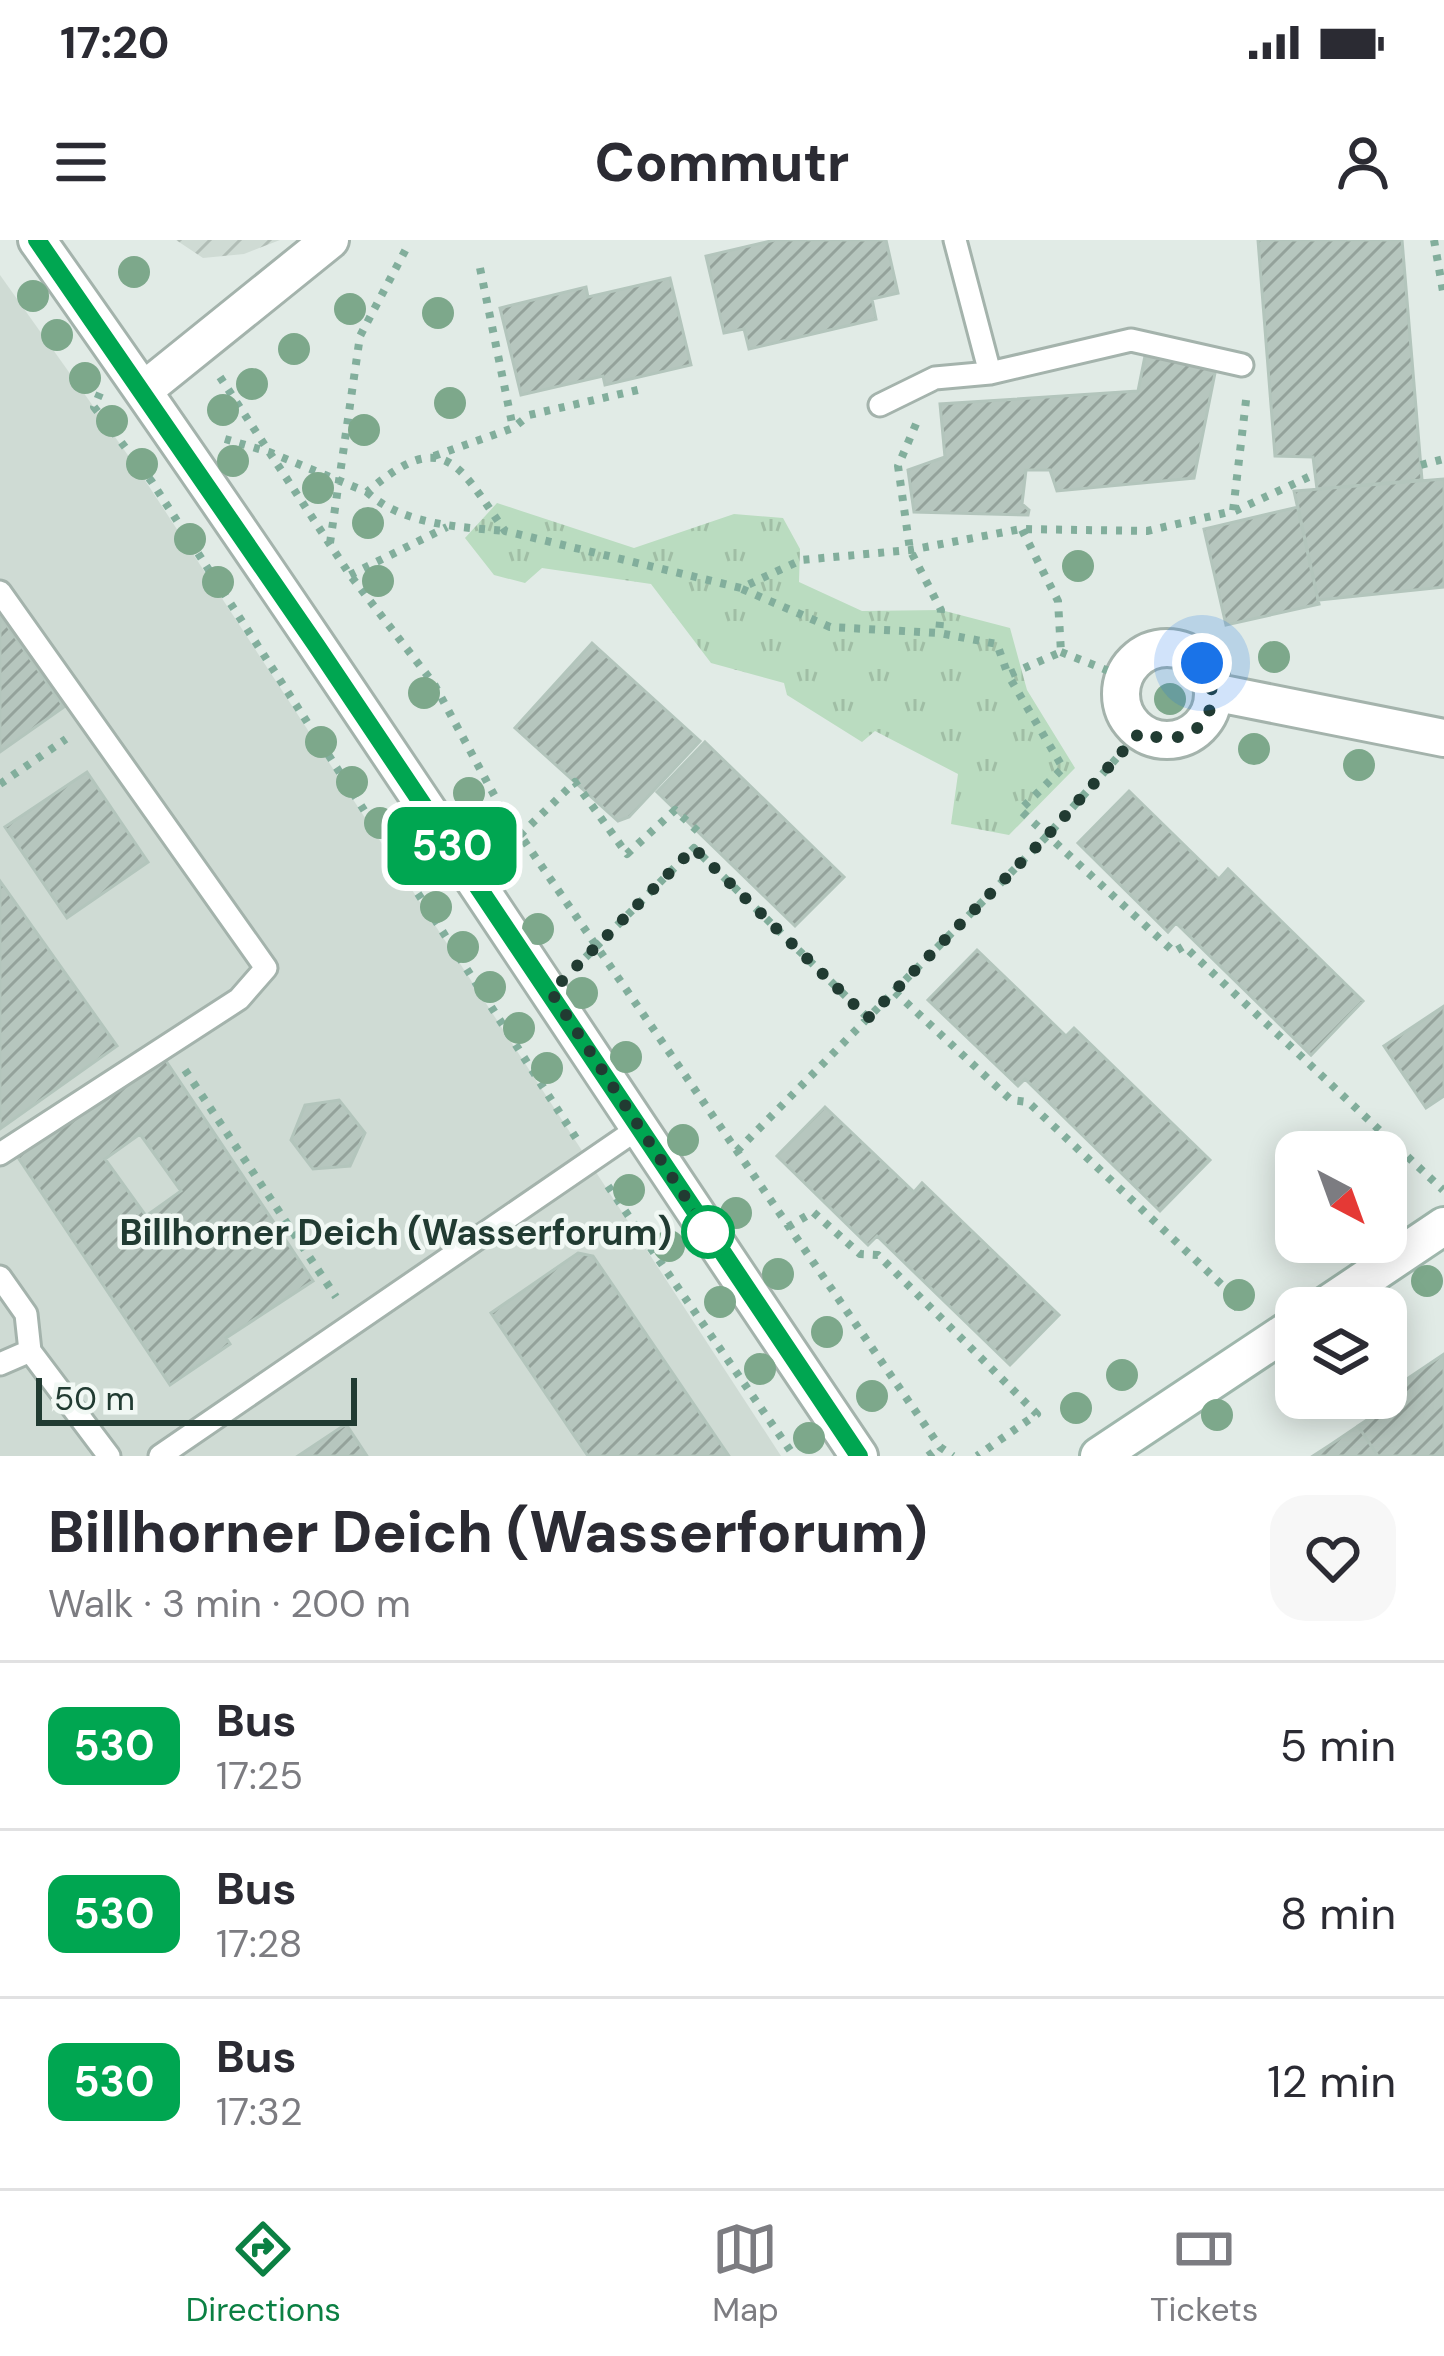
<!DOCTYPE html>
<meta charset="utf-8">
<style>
body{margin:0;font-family:"DM Sans",sans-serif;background:#f7f7f7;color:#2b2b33;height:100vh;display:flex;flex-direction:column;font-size:45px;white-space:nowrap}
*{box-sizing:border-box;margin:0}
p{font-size:39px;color:#7c7c81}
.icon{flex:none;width:66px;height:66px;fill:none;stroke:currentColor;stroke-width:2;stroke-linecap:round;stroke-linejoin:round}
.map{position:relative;height:1216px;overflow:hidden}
.side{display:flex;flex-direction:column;background:#fff;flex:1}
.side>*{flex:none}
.badge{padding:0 24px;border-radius:18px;font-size:42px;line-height:78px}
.needle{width:78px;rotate:139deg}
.controls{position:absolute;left:1275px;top:891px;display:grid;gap:24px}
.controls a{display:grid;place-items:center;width:132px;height:132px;border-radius:24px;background:#fff;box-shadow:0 6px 30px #0003;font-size:60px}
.scale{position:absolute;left:36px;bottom:30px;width:321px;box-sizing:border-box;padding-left:12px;border:6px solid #213b32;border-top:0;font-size:33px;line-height:42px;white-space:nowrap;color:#213b32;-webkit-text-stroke:9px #f1f8f4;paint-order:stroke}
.you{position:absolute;width:60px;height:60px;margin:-30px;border:9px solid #fff;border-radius:50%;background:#1a73e8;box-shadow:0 0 0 18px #1a73e833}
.map>.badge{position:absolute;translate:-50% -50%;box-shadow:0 0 0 6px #fff}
.round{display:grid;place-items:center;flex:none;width:126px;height:126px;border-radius:36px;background:#f7f7f7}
.summary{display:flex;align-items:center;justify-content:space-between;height:204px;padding:0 48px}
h1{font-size:57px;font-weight:800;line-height:90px}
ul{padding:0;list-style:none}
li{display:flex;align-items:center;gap:36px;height:168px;padding:0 48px;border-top:3px solid #e1e1e2}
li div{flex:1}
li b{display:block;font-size:45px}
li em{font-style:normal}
li .badge{min-width:132px;font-weight:700;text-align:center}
.status{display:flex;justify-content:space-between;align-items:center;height:84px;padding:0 60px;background:#fff;direction:ltr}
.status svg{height:33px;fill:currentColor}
header{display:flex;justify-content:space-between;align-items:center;height:156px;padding:0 48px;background:#fff;font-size:54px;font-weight:800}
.dock{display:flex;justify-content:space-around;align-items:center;height:168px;border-top:3px solid #e1e1e2;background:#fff;font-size:33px;color:#7c7c81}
.dock a{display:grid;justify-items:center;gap:6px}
.dock .on{color:#0b8043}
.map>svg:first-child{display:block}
.built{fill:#cfdbd4}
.industrial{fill:url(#industrial-furrows)}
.park{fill:url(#park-tufts)}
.building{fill:url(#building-hatch);stroke:#b3c5bc;stroke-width:3;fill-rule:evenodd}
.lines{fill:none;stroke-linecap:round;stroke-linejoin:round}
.lane-casing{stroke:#a4b3ac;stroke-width:27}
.street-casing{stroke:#a4b3ac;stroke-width:42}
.secondary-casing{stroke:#9fb7ac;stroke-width:42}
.path{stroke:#82ae9c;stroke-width:8;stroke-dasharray:6 9;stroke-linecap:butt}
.lane{stroke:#fff;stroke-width:21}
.street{stroke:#fff;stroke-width:36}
.secondary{stroke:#fff;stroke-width:36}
.tree{fill:#7da88b}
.line-casing{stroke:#fff;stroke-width:27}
.line{stroke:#00a651;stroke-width:18}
.walk{stroke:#213b32;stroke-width:12;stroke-dasharray:0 21.6}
.stop-dot{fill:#fff;stroke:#00a651;stroke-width:6}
.labels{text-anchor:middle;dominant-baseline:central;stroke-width:9;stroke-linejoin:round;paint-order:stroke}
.stop-label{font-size:36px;font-weight:bold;fill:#213b32;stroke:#f1f8f4;text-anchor:end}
</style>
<div class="status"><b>17:20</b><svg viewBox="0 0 49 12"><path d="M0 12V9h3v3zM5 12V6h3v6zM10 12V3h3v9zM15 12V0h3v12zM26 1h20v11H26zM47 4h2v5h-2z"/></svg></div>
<header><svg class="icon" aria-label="menu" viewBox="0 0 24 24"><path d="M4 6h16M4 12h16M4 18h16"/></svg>Commutr<svg class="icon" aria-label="person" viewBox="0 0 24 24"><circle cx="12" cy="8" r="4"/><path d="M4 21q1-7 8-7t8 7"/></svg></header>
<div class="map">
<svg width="1444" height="1216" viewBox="0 0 1444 1216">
<defs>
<pattern id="industrial-furrows" width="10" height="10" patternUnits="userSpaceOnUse" patternTransform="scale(3)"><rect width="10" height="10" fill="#cfdbd4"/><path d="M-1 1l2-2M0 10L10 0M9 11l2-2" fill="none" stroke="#b1bdb6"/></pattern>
<pattern id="park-tufts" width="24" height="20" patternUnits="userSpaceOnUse" patternTransform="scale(3)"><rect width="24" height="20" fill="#badcc0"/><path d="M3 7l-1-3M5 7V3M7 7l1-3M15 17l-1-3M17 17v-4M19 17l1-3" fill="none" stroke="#a0bea5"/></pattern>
<pattern id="building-hatch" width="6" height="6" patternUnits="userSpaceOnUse" patternTransform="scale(3)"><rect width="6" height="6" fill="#b6c6be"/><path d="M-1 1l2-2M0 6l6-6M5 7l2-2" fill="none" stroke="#94a29b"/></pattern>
</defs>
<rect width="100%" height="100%" fill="#e1ebe6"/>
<!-- built -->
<path class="built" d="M0 35 137 228 781 1216H0Z"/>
<!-- industrial -->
<path class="industrial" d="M176 0H280L244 14 203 18Z"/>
<!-- park -->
<path class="park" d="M497 263 634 308 734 274 783 278 800 309 799 342 862 371 941 370 1010 388 1027 450 1075 528 1009 595 951 584 958 534 875 491 862 502 787 455 784 443 711 423 651 344 542 328 525 343 494 335 465 298Z"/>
<!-- building -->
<path class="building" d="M775 0H886L898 53 872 59 876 79 749 109 744 89 724 93 706 16Z
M1258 0H1402L1422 240 1317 249 1313 217 1275 216Z
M670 38 691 125 605 145 603 136 521 155 500 68 586 47 588 57Z
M1145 116 1216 128 1194 238 1057 251 1050 230H1026L1022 264 1029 270 1028 275 914 272 908 230 945 217 940 164 1138 151Z
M1444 239V347L1318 360 1294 251Z
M1298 267 1319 364 1226 385 1204 289Z
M0 375 64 467 0 512Z
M592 403 700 501 629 577 618 581 515 488Z
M705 502 844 637 795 686 657 552Z
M87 532 148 622 67 678 5 587Z
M1129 551 1219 639 1228 629 1363 761 1311 815 1176 683 1168 692 1078 603Z
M0 641 117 806 0 889Z
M977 710 1066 796 1074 788 1210 920 1160 971 1025 839 1018 846 928 760Z
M1444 766V856L1426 868 1384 806Z
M164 818 313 1041 226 1098 230 1104 170 1145 17 916ZM140 894 181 951 146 976 105 919Z
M339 860 365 893 350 926 313 929 291 900 305 865Z
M825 867 914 952 922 943 1059 1075 1010 1125 877 996 868 1005 777 916Z
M578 1013 593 1016 729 1216H588L491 1073Z
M1444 1114V1216H1378L1358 1186 1391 1164 1386 1153Z
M346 1184 367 1216H298Z
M1358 1186 1378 1216H1313L1330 1205Z"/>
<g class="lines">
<defs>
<path id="lane" d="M955 0 990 133
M880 165 935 138 990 133 1131 100 1242 125
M0 352 266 728 239 759 0 914
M0 1037 26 1074 30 1111
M0 1124 30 1111 109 1216
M160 1216 640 887"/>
<path id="street" d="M37 0C320 399 585 811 859 1216
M144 150 330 0
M1121 454a46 46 0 1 1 92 0a46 46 0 1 1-92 0Z
M1213 452 1444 498"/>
<path id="secondary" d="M1322 1068 1444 986
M1099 1216 1296 1085"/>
</defs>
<!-- lane casing -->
<use href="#lane" class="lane-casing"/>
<!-- street casing -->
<use href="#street" class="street-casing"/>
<!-- secondary casing -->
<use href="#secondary" class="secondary-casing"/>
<!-- path -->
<path class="path" d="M1434 0 1444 57
M480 28 513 188
M220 137 350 335 434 444 499 564 940 1207 953 1216
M100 153 94 167 152 242 576 898
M916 184 898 226 910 310 941 370 939 393
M225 199 269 212 367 252C444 186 458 224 505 291L741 348 801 320 910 310 1021 289 1147 291 1233 271 1247 152
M434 216 513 188 529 175 642 149
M1421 225 1444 219
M367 252C402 285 460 287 505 291
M1235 271 1315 234
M1022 290 1058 361 1061 412 1008 435 1063 528 1020 570 1174 712 1184 706 1443 950
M330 303 360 96 406 9
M350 335 447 287
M742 349 830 387 939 393 997 404 1008 435
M1061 412 1124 437
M0 544 66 499
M520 595 575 542 627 614 675 570 704 597
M575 728 694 608 868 778
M895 752 1011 860 1028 862 1222 1045 1242 1075
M185 830 336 1057
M737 911 1047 596 1140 492
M608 946 794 1216
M788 987 813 972 860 1014 878 1015 1037 1174 977 1216
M928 1216 940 1207"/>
<!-- lane -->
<use href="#lane" class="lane"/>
<!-- street -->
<use href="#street" class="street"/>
<!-- secondary -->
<use href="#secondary" class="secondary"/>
</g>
<!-- trees -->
<g class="tree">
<circle cx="134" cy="32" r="16"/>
<circle cx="33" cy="56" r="16"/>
<circle cx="350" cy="69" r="16"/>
<circle cx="438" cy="73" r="16"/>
<circle cx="57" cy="95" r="16"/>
<circle cx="294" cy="109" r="16"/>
<circle cx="85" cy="138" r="16"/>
<circle cx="252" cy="144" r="16"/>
<circle cx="450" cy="163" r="16"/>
<circle cx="223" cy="170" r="16"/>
<circle cx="112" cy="181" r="16"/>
<circle cx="364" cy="190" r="16"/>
<circle cx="233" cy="221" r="16"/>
<circle cx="142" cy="224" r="16"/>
<circle cx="318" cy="248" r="16"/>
<circle cx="368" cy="283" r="16"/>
<circle cx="190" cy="299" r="16"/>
<circle cx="1078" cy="326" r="16"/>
<circle cx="378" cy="341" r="16"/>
<circle cx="218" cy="342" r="16"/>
<circle cx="1274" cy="417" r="16"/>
<circle cx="424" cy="453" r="16"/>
<circle cx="1170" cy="459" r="16"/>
<circle cx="321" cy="502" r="16"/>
<circle cx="1254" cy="509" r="16"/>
<circle cx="1359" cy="525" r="16"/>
<circle cx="352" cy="542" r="16"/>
<circle cx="469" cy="553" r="16"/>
<circle cx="380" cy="583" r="16"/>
<circle cx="484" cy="610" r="16"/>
<circle cx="403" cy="618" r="16"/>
<circle cx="436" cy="667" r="16"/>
<circle cx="538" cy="689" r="16"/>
<circle cx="463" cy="707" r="16"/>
<circle cx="490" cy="747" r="16"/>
<circle cx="582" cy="753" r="16"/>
<circle cx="519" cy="788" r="16"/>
<circle cx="626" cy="817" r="16"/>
<circle cx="547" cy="828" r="16"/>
<circle cx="683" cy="900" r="16"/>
<circle cx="629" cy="950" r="16"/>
<circle cx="736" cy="973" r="16"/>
<circle cx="669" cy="1006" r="16"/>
<circle cx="778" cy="1034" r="16"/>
<circle cx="1427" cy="1041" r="16"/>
<circle cx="1239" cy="1055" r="16"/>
<circle cx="720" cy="1062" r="16"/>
<circle cx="827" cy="1092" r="16"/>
<circle cx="760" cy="1129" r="16"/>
<circle cx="1122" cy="1135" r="16"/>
<circle cx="872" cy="1156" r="16"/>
<circle cx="1076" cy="1168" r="16"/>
<circle cx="1217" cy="1175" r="16"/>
<circle cx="809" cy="1198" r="16"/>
</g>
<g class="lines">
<defs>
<path id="line" d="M37 0 316 405 859 1216"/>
</defs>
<!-- line casing -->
<use href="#line" class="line-casing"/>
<!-- line -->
<use href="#line" class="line"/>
<!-- walk -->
<path class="walk" d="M708 992 551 752 694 608 868 778 1047 596 1140 492C1192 514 1231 472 1202 423"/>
</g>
<!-- markers -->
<circle class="stop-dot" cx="708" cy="992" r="24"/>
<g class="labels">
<!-- stop labels -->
<g class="stop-label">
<text x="672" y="992">Billhorner Deich (Wasserforum)</text>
</g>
</g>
</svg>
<div class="controls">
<a><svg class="needle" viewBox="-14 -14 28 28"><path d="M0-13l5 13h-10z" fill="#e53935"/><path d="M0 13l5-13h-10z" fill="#7c7c81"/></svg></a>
<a><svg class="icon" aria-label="layers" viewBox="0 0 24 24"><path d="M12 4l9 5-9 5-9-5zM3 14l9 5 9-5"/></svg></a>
</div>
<div class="scale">50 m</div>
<div class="you" style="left:1202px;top:423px"></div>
<b class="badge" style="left:452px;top:606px;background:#00a651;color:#fff">530</b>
</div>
<section class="side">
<div class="summary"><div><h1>Billhorner Deich (Wasserforum)</h1><p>Walk · 3 min · 200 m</p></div><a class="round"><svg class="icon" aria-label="heart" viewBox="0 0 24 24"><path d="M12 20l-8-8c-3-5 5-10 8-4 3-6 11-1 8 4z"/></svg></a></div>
<ul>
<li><span class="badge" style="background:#00a651;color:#fff">530</span><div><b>Bus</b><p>17:25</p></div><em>5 min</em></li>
<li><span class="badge" style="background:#00a651;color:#fff">530</span><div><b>Bus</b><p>17:28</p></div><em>8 min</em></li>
<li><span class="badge" style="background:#00a651;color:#fff">530</span><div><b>Bus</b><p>17:32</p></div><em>12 min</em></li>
</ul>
</section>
<nav class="dock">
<a class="on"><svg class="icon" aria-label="directions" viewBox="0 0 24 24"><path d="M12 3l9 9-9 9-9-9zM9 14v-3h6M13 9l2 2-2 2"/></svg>Directions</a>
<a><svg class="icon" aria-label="map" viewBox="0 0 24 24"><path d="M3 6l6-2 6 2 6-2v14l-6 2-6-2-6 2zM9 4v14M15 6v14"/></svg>Map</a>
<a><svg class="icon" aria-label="tickets" viewBox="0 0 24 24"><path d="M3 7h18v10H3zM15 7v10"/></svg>Tickets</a>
</nav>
